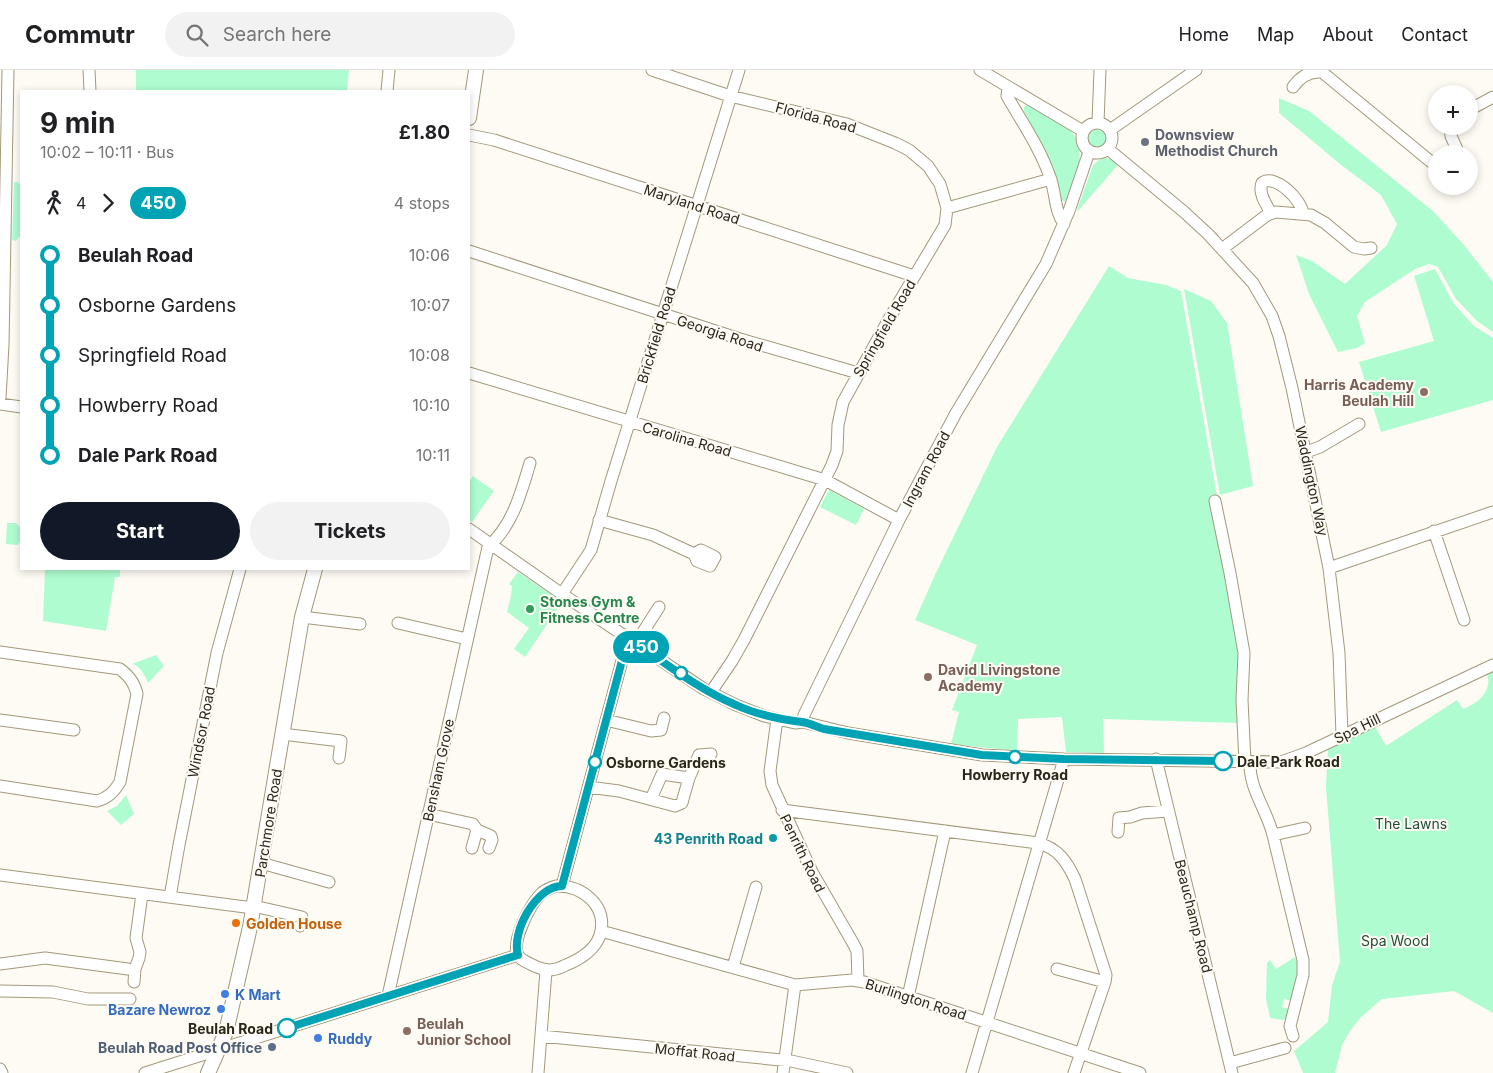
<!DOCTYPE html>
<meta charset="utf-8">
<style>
body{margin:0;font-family:Inter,sans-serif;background:#f2f2f2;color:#202124;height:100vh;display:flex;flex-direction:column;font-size:19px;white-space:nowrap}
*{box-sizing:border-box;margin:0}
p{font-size:16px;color:#757577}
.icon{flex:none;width:28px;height:28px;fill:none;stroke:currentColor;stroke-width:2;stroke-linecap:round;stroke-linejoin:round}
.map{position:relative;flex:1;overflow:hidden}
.details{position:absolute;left:20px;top:20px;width:450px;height:480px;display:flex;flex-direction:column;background:#fff;border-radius:0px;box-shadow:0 2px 8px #0003}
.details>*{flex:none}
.badge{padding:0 10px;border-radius:16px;font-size:18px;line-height:32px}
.fabs{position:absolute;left:1428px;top:15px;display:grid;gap:10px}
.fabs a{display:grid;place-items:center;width:50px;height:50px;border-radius:50%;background:#fff;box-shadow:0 2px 8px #0003;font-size:25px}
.map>.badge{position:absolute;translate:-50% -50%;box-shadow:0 0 0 2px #fff}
.legs{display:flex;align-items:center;gap:8px;height:55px;padding:0 20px;font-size:16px}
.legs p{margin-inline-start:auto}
.headline{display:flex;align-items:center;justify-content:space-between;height:85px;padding:0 20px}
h1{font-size:28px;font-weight:700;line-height:38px}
.primary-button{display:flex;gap:10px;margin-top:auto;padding:10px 20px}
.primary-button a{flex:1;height:58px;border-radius:30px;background:#111827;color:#fff;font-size:20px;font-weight:700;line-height:58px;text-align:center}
.primary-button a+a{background:#f2f2f2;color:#202124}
ul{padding:0 20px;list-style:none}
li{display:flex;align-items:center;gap:18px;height:50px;font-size:19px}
li i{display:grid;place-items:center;width:8px;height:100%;margin:0 6px;background:currentColor}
li i::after{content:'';width:12px;height:12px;margin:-6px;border:4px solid;border-radius:50%;background:#fff}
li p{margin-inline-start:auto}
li:first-child i{background:linear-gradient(#0000 50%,currentColor 0)}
li:last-child i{background:linear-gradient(currentColor 50%,#0000 0)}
header{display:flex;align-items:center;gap:30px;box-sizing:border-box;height:70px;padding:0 25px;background:#fff;border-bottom:1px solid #e0e0e0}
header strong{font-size:24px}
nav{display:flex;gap:28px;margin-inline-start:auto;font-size:18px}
.search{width:350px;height:45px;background:#f2f2f2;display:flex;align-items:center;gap:12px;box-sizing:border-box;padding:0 18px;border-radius:28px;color:#757577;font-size:19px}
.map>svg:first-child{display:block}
.green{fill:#aefcd0}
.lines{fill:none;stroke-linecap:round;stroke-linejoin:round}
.minor-casing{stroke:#a3987a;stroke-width:13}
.major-casing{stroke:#a3987a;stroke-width:16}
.minor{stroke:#fff;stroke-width:11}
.major{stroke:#fff;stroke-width:14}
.line-1-casing{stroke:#fff;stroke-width:11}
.line-1{stroke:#00a3b4;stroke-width:8}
.worship-dot{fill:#6b7280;stroke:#fefbf5;stroke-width:2}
.education-dot{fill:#8d6e63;stroke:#fefbf5;stroke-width:2}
.leisure-dot{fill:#2e9e5b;stroke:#fefbf5;stroke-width:2}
.stop-1-dot{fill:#fff;stroke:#00a3b4;stroke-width:2.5}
.culture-dot{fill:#0f9aa8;stroke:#fefbf5;stroke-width:2}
.food-dot{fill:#e8710a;stroke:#fefbf5;stroke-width:2}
.shop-dot{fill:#3f7fe0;stroke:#fefbf5;stroke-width:2}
.service-dot{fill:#5c6f8a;stroke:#fefbf5;stroke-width:2}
.labels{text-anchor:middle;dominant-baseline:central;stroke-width:4;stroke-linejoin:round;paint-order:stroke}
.street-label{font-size:14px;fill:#2a261a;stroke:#fefbf5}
.worship-label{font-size:14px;font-weight:bold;fill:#5b616d;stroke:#fefbf5;text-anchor:start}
.education-label{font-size:14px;font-weight:bold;fill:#785e54;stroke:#fefbf5;text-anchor:start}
.leisure-label{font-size:14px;font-weight:bold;fill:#27864d;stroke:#fefbf5;text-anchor:start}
.stop-label{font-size:14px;font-weight:bold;fill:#2a261a;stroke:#fefbf5;text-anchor:start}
.park-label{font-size:14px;fill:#204d36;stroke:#fefbf5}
.culture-label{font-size:14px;font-weight:bold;fill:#0d838f;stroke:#fefbf5;text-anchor:end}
.food-label{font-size:14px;font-weight:bold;fill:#c56008;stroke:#fefbf5;text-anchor:start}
.shop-label{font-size:14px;font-weight:bold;fill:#366cbe;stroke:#fefbf5;text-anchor:start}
.service-label{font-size:14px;font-weight:bold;fill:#4e5e75;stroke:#fefbf5;text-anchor:end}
</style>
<header>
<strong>Commutr</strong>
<div class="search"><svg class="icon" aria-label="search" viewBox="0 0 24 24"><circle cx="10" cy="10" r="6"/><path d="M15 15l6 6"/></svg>Search here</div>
<nav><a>Home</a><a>Map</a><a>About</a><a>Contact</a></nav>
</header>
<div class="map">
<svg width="1493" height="1003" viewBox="0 0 1493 1003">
<rect width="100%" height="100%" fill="#fefbf5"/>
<!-- green -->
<path class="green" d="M136 0H349L347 21H136Z
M1279 28 1309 41 1433 141 1464 175 1493 212V262L1477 251 1456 229 1438 197 1429 194 1415 199 1365 232 1357 246 1365 273 1357 278 1338 282 1309 224 1296 185 1312 191 1345 214 1387 175 1397 154 1381 125 1340 94 1279 43Z
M1027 34 1071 61 1079 73 1080 93 1066 132 1061 130 1054 98 1024 41V37Z
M1085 69a12 12 0 1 1 24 0a12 12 0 1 1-24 0Z
M1106 88 1112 89 1117 93V96L1078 141 1077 140 1093 95 1099 90Z
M14 112H18L21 116V164L16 171 12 170Z
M1109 196 1128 208 1166 215 1181 221 1217 426 1210 428 1225 500 1238 585 1239 653 1103 649 1104 683 1066 682 1062 647 1018 649 1017 681 951 674 959 642 952 640 977 575 915 550 934 507 997 377Z
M1435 199 1454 234 1474 256 1493 268V330L1381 362 1359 292 1434 271 1414 206Z
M1184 219 1211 231 1227 253 1253 416 1220 425Z
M473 406 494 421 472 452 469 450V412Z
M829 420 864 439 856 455 820 437Z
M7 453H16L21 458V471L17 475 6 474Z
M45 499H118L120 501V507H115L106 561 43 551Z
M518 502 562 532 525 587 514 579 529 558 507 542 511 526 512 516 509 514Z
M156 585 164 596 148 613C145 606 141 596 132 594Z
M1493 601V943L1454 921 1382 929 1360 948 1350 961 1342 975 1335 1003H1303L1294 981 1328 952 1332 915 1340 892 1326 717 1328 679 1375 656 1386 676 1457 630 1463 639C1478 634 1493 621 1487 604Z
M126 725 134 744 121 755 107 741 117 736Z
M1295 887 1300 898 1292 931 1284 929 1282 937 1290 939 1288 948 1282 950 1270 948 1266 929 1267 893 1270 890 1276 899Z"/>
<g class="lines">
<defs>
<path id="minor" d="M89 0 90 21
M652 0 730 26 847 54 895 73 909 80 928 96 940 114 947 138 945 155 889 249 843 332 838 355 837 381 832 395 744 570 732 591 711 622
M980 0 1083 61
M1008 17 1007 26C1022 52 1040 78 1050 107 1056 123 1054 140 1064 154
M1293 17C1300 7 1310 1 1322 2L1436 96
M387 21 389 0
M1469 40 1493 27
M1082 68a15 15 0 1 1 30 0a15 15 0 1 1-30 0Z
M1098 53 1100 0
M1450 56 1451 66 1459 84
M1110 60 1196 0
M469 65 494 70 914 206
M1108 79 1183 141 1208 164 1253 213 1272 246 1279 266 1292 318 1329 498 1339 583 1342 665
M947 138 1051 109
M1271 143C1266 134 1258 123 1262 113 1275 103 1302 130 1303 144
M1222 179 1267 145 1276 142 1311 145 1325 153 1354 177 1364 179 1371 178
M469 181 740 269 858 303
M469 303 825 410 899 450
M0 328 3 275 8 0
M0 334 21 337
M1306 382 1320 377 1359 354
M1215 431 1230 503 1244 583 1242 630 1245 692
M599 450 653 465 694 484 697 491 710 496 715 487 701 480 694 484
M469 459 562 524 704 619 736 635 764 646 795 653 803 652 848 663 982 685 1064 689 1281 692 1306 683 1493 595
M1434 461 1464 550
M1329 498 1493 442
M562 524 591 480 611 411 739 0
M302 547 360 554
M398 553 467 569
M636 573 659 537
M0 582 120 599C129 606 134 612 137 624L120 712C114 722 108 728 97 731L0 716
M777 649 770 701 772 715 812 802 853 873 857 881 858 910
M0 650 74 660
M606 650 651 661 661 660 664 648
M803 652 804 645 899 450 956 343 1046 194 1069 141 1089 82
M282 664 341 671 339 688
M1156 689 1232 1003
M1250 692C1249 719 1267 740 1273 765L1303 890V905L1290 956 1293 966
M588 717 619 721 675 736 682 733 683 729 689 708 699 685 711 684
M651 729 662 704 689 708
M782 740 1038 773C1058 778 1067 792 1075 809L1106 905 1105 912 1074 1003
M428 744 473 754 477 760 491 766 492 770 489 778
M1118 762 1119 748 1130 747 1142 743 1168 741
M1273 765 1305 758
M472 778 477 760
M261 793 329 812
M0 805 253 838
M556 816C581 815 606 834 601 861 598 878 581 889 566 895 556 900 548 902 537 897 531 894 521 891 518 885 511 872 530 835 540 825 544 820 550 818 556 816Z
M562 816 628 568
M170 827 179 775 217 583 240 499
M254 836 302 847 300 856
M601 861 795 915 852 910 864 912 1140 1003
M0 894 45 888 128 899
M733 897 756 817
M1057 899 1105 912
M134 912 135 899 139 888 140 882 136 868 142 824
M0 921 53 922 88 929H130
M388 926 488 477C513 455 521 423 530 393
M908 927 945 761
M541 966 791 991 847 1003
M1230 993 1285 978
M0 999 2 1003
M145 1003 518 885
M538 1003 546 901
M783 1003 795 915
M972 1003 1064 689"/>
<path id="major" d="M469 48 476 0
M208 1003 226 962 250 857 302 547 315 499"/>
</defs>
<!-- minor casing -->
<use href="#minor" class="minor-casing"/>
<!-- major casing -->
<use href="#major" class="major-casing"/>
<!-- minor -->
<use href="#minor" class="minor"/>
<!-- major -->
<use href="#major" class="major"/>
</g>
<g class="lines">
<defs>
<path id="line-1" d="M287 958 518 885C511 862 536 816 562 816L628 568C663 591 697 619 736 635 757 645 779 649 802 652 810 653 817 657 824 659L982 685 1064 689 1223 691"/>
</defs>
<!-- line-1 casing -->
<use href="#line-1" class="line-1-casing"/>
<!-- line-1 -->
<use href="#line-1" class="line-1"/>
</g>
<!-- markers -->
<circle class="worship-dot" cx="1145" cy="72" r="5"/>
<g class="education-dot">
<circle cx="1424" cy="322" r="5"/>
<circle cx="928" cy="607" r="5"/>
<circle cx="407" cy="961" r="5"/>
</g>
<circle class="leisure-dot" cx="530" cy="539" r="5"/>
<g class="stop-1-dot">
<circle cx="681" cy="603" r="6"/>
<circle cx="1015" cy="687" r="6"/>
<circle cx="1223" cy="691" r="9"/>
<circle cx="595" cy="692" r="6"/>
<circle cx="287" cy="958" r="9"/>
</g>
<circle class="culture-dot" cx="773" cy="768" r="5"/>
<circle class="food-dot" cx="236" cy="853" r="5"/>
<g class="shop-dot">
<circle cx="225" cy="924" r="5"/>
<circle cx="221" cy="939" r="5"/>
<circle cx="318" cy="968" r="5"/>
</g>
<circle class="service-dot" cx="272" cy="977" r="5"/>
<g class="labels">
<!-- street labels -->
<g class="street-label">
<text transform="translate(816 47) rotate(15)">Florida Road</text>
<text transform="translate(692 134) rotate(18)">Maryland Road</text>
<text transform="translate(884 258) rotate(-60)">Springfield Road</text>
<text transform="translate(720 263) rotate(18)">Georgia Road</text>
<text transform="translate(656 265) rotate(-73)">Brickfield Road</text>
<text transform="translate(687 369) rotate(16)">Carolina Road</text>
<text transform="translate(926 399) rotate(-62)">Ingram Road</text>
<text transform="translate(1312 411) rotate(78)">Waddington Way</text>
<text transform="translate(1357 658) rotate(-26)">Spa Hill</text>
<text transform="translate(201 662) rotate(-79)">Windsor Road</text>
<text transform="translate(438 700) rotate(-78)">Bensham Grove</text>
<text transform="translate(268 753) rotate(-81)">Parchmore Road</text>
<text transform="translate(803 783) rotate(64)">Penrith Road</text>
<text transform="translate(1194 846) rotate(76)">Beauchamp Road</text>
<text transform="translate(916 929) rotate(18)">Burlington Road</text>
<text transform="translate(695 982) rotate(6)">Moffat Road</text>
</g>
<!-- worship labels -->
<g class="worship-label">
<text x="1155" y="64">Downsview<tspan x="1155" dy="16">Methodist Church</tspan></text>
</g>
<!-- education labels -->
<g class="education-label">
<text x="1414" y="314" text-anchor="end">Harris Academy<tspan x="1414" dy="16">Beulah Hill</tspan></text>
<text x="938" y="599">David Livingstone<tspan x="938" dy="16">Academy</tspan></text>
<text x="417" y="953">Beulah<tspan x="417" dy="16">Junior School</tspan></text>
</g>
<!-- leisure labels -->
<g class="leisure-label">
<text x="540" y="531">Stones Gym &amp;<tspan x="540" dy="16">Fitness Centre</tspan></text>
</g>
<!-- stop labels -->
<g class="stop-label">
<text x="1237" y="691">Dale Park Road</text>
<text x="606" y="692">Osborne Gardens</text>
<text x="1015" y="704" text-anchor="middle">Howberry Road</text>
<text x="273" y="958" text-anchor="end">Beulah Road</text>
</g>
<!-- park labels -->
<g class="park-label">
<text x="1411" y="753">The Lawns</text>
<text x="1395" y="870">Spa Wood</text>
</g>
<!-- culture labels -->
<g class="culture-label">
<text x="763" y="768">43 Penrith Road</text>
</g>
<!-- food labels -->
<g class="food-label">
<text x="246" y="853">Golden House</text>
</g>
<!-- shop labels -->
<g class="shop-label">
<text x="235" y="924">K Mart</text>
<text x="211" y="939" text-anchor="end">Bazare Newroz</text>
<text x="328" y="968">Ruddy</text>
</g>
<!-- service labels -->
<g class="service-label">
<text x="262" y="977">Beulah Road Post Office</text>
</g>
</g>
</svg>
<div class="fabs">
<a>+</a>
<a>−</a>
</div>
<b class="badge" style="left:641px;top:577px;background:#00a3b4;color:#fff">450</b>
<section class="details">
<div class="headline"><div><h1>9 min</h1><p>10:02 – 10:11 · Bus</p></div><b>£1.80</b></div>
<div class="legs"><svg class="icon" aria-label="walk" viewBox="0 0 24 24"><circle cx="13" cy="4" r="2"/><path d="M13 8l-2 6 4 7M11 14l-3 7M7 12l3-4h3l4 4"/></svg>4<svg class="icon" aria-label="forward" viewBox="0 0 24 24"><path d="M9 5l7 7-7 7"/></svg><b class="badge" style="background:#00a3b4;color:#fff">450</b><p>4 stops</p></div>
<ul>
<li><i style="color:#00a3b4"></i><b>Beulah Road</b><p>10:06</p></li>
<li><i style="color:#00a3b4"></i><span>Osborne Gardens</span><p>10:07</p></li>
<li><i style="color:#00a3b4"></i><span>Springfield Road</span><p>10:08</p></li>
<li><i style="color:#00a3b4"></i><span>Howberry Road</span><p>10:10</p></li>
<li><i style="color:#00a3b4"></i><b>Dale Park Road</b><p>10:11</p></li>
</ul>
<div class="primary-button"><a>Start</a><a>Tickets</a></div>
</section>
</div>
